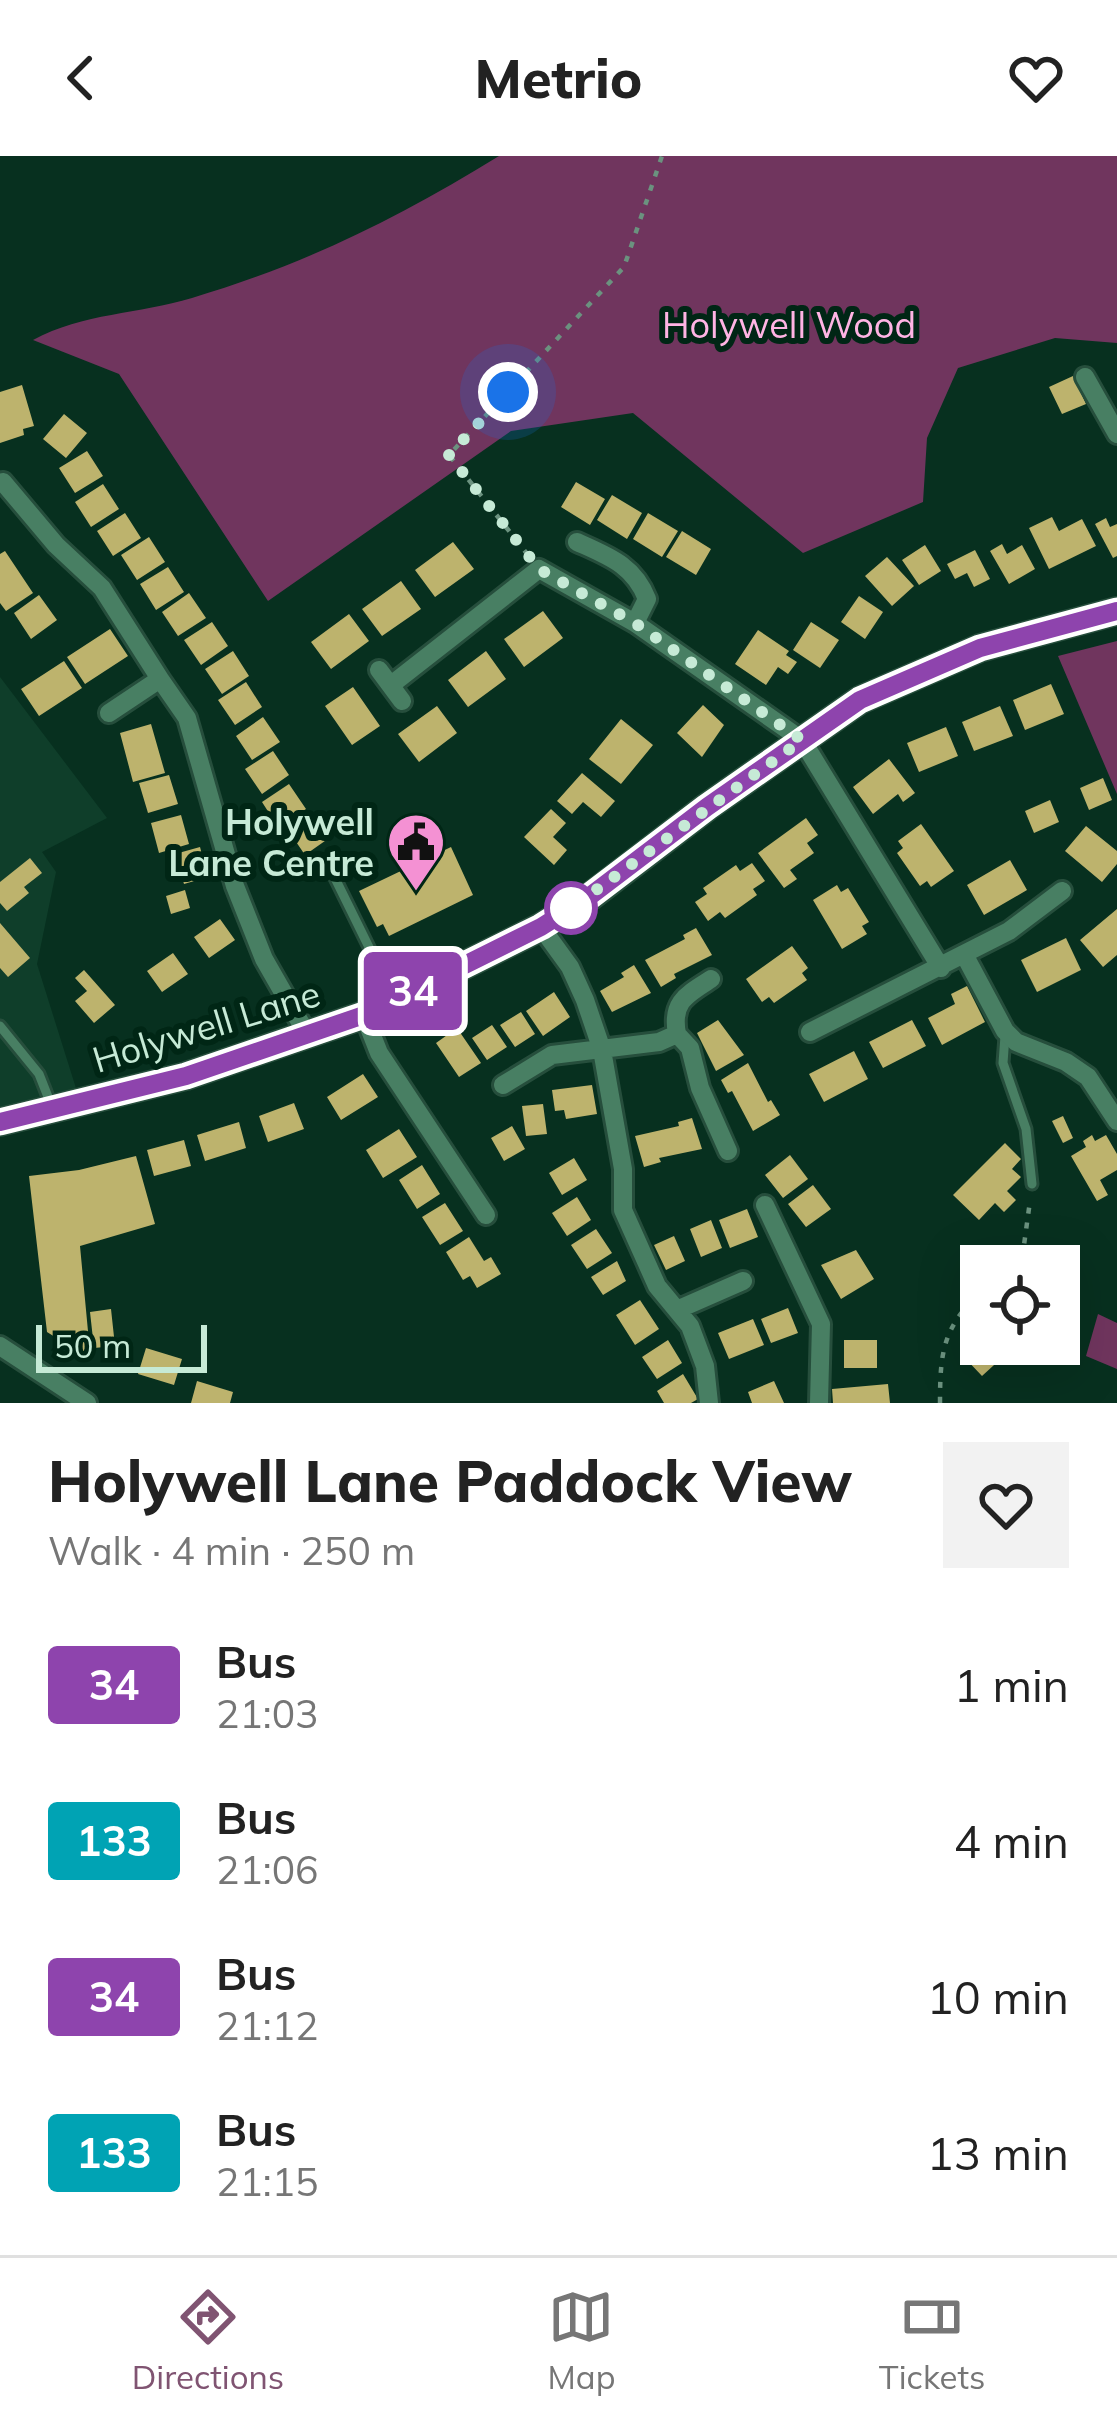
<!DOCTYPE html>
<meta charset="utf-8">
<style>
body{margin:0;font-family:Mulish,sans-serif;background:#f2f2f2;color:#222;height:100vh;display:flex;flex-direction:column;font-size:45px;white-space:nowrap}
*{box-sizing:border-box;margin:0}
p{font-size:39px;color:#767676}
.icon{flex:none;width:66px;height:66px;fill:none;stroke:currentColor;stroke-width:2;stroke-linecap:round;stroke-linejoin:round}
.map{position:relative;height:1247px;overflow:hidden}
.sheet{display:flex;flex-direction:column;background:#fff;flex:1}
.sheet>*{flex:none}
.badge{padding:0 24px;border-radius:9px;font-size:42px;line-height:78px}
.buttons{position:absolute;left:960px;top:1089px;display:grid;gap:24px}
.buttons a{display:grid;place-items:center;width:120px;height:120px;border-radius:0px;background:#fff;box-shadow:0 12px 48px #0002;font-size:60px}
.scale{position:absolute;left:36px;bottom:30px;width:171px;box-sizing:border-box;padding-left:12px;border:6px solid #c6ead6;border-top:0;font-size:33px;line-height:42px;white-space:nowrap;color:#c6ead6;-webkit-text-stroke:9px #002615;paint-order:stroke}
.you{position:absolute;width:60px;height:60px;margin:-30px;border:9px solid #fff;border-radius:50%;background:#1a73e8;box-shadow:0 0 0 18px #1a73e833}
.map>.badge{position:absolute;translate:-50% -50%;box-shadow:0 0 0 6px #fff}
.round{display:grid;place-items:center;flex:none;width:126px;height:126px;border-radius:0px;background:#f2f2f2}
.overview{display:flex;align-items:center;justify-content:space-between;height:204px;padding:0 48px}
h1{font-size:57px;font-weight:800;line-height:90px}
ul{padding:0;list-style:none}
li{display:flex;align-items:center;gap:36px;height:156px;padding:0 48px}
li div{flex:1}
li b{display:block;font-size:45px}
li em{font-style:normal}
li .badge{min-width:132px;font-weight:700;text-align:center}
header{display:flex;justify-content:space-between;align-items:center;height:156px;padding:0 48px;background:#fff;font-size:54px;font-weight:800}
.tab-bar{display:flex;justify-content:space-around;align-items:center;height:168px;border-top:3px solid #e0e0e0;background:#fff;font-size:33px;color:#767676}
.tab-bar a{display:grid;justify-items:center;gap:6px}
.tab-bar .active{color:#805472}
.map>svg:first-child{display:block}
.built{fill:#0f3e2a}
.green{fill:#70355e}
.building{fill:#bdb36d}
.lines{fill:none;stroke-linecap:round;stroke-linejoin:round}
.service-casing{stroke:#264e3c;stroke-width:15}
.minor-casing{stroke:#264e3c;stroke-width:24}
.secondary-casing{stroke:#264e3c;stroke-width:30}
.path{stroke:#6b927f;stroke-width:4.5;stroke-dasharray:6 9;stroke-linecap:butt}
.service{stroke:#487f63;stroke-width:9}
.minor{stroke:#487f63;stroke-width:18}
.secondary{stroke:#54b084;stroke-width:24}
.line-casing{stroke:#fff;stroke-width:27}
.line{stroke:#8e44ad;stroke-width:18}
.walk{stroke:#c6ead6;stroke-width:12;stroke-dasharray:0 21.6}
.stop-dot{fill:#fff;stroke:#8e44ad;stroke-width:6}
.labels{text-anchor:middle;dominant-baseline:central;stroke-width:12;stroke-linejoin:round;paint-order:stroke}
.park-label{font-size:36px;fill:#ffb4e4;stroke:#002615}
.poi-label{font-size:36px;font-weight:bold;fill:#c6ead6;stroke:#002615;text-anchor:end}
.street-label{font-size:36px;fill:#c6ead6;stroke:#002615}
</style>
<header><svg class="icon" aria-label="back" viewBox="0 0 24 24"><path d="M15 5l-7 7 7 7"/></svg>Metrio<svg class="icon" aria-label="heart" viewBox="0 0 24 24"><path d="M12 20l-8-8c-3-5 5-10 8-4 3-6 11-1 8 4z"/></svg></header>
<div class="map">
<svg width="1117" height="1247" viewBox="0 0 1117 1247">
<rect width="100%" height="100%" fill="#07301f"/>
<!-- built -->
<path class="built" d="M0 521 107 662 42 696 56 716 37 808 80 945 0 966Z"/>
<!-- green -->
<path class="green" d="M499 0H1117V187L1055 182 958 212 927 282 923 346 803 397 633 257 511 275 268 445 119 218 33 184C83 157 139 158 192 142 306 108 398 62 499 0Z
M1117 485V638L1058 500Z
M1098 1158 1117 1167V1213L1086 1200Z"/>
<!-- building -->
<path class="building" d="M1073 220 1086 248 1062 258 1049 231Z
M22 229 34 270 23 273 24 279 0 287V236Z
M64 258 87 277 66 302 43 283Z
M87 295 103 320 75 337 59 312Z
M576 326 605 343 590 369 561 351Z
M103 328 119 353 91 371 75 346Z
M612 339 642 357 627 383 597 364Z
M125 357 141 382 113 400 97 375Z
M648 357 678 375 662 401 633 383Z
M1052 361 1059 375 1082 363 1096 390 1049 413 1029 372Z
M1106 362 1110 371 1117 368V400L1113 402 1095 368Z
M682 375 711 393 696 419 666 401Z
M149 381 165 406 137 424 121 399Z
M453 386 474 413 435 441 415 414Z
M1002 388 1007 398 1022 389 1035 413 1009 428 990 395Z
M925 389 941 415 919 429 902 404Z
M975 394 990 423 974 431 967 417 955 423 947 408Z
M5 395 33 437 6 455 0 447V398Z
M887 401 914 430 892 450 865 420Z
M168 411 184 436 156 454 140 428Z
M401 425 421 453 382 480 362 453Z
M189 437 206 462 178 480 162 456Z
M39 439 57 464 31 483 14 457Z
M859 440 883 456 865 483 841 466Z
M543 455 563 482 524 511 504 483Z
M349 458 369 485 331 513 311 486Z
M212 466 228 490 201 509 184 484Z
M811 466 839 484 820 512 793 494Z
M110 473 128 500 85 528 67 501Z
M758 474 789 495 786 499 797 506 788 518 778 511 766 529 735 508Z
M233 495 249 520 222 538 205 513Z
M486 495 506 523 468 551 448 524Z
M64 505 82 532 39 560 21 533Z
M246 526 262 551 235 569 218 544Z
M1051 528 1064 558 1025 574 1013 544Z
M353 531 380 570 352 589 325 550Z
M703 549 724 569 702 601 677 577Z
M437 550 457 577 419 606 398 578Z
M1000 550 1013 580 974 595 962 566Z
M263 561 280 586 252 604 236 580Z
M621 563 653 589 621 628 589 603Z
M151 568 165 617 133 626 120 577Z
M946 571 958 600 919 616 907 587Z
M273 595 289 619 262 638 245 613Z
M889 603 915 637 903 646 898 638 873 658 853 631Z
M582 617 615 645 601 661 583 646 572 658 557 645Z
M169 619 178 648 148 657 139 627Z
M1103 622 1112 644 1089 654 1080 632Z
M289 628 306 653 278 671 262 646Z
M1050 644 1059 666 1034 677 1025 655Z
M551 653 566 667 553 681 567 694 554 709 524 681Z
M316 656 332 680 305 699 288 674Z
M181 659 189 688 159 697 151 667Z
M806 662 818 679 807 687 814 697 790 714 797 723 784 732 758 697Z
M921 668 954 715 931 731 927 725 920 730 897 697 903 692 898 685Z
M1086 670 1117 695V708L1102 726 1065 695Z
M200 691 208 721 184 728 175 698Z
M451 691 473 739 389 780 383 768 377 771 359 735Z
M30 702 42 717 24 731 29 737 7 755 0 747V726Z
M1010 704 1027 734 984 759 967 729Z
M752 707 765 725 753 733 757 739 725 762 720 756 708 765 695 746 707 738 703 732 736 709 740 715Z
M837 729 841 736 848 732 869 766 862 770 867 778 842 793 813 744Z
M185 734 190 752 171 758 166 740Z
M1117 753V799L1103 811 1080 784Z
M220 763 235 784 209 802 194 781Z
M0 767 30 802 8 821 0 812Z
M696 772 712 799 674 818 676 822 661 831 645 804 685 783 683 779Z
M1066 782 1081 814 1037 836 1021 804Z
M792 790 808 812 802 817 807 824 774 847 769 841 762 846 746 823Z
M173 797 188 818 162 836 147 815Z
M634 809 651 837 612 856 600 835 624 821 621 817Z
M84 814 115 849 94 867 75 845 87 835 75 822Z
M967 830 985 866 942 889 928 862 955 848 951 838Z
M554 836 570 861 543 880 526 855Z
M521 856 535 878 515 891 500 869Z
M718 864 744 899 716 915 697 877Z
M912 864 926 890 883 912 869 886Z
M492 869 507 891 487 904 472 882Z
M457 872 481 907 459 921 436 887Z
M854 895 868 923 824 946 809 918Z
M748 907 768 946 771 944 780 959 753 975 732 935 728 937 721 924Z
M363 918 378 941 341 964 327 941Z
M592 929 597 958 566 963 564 954 555 955 552 934Z
M294 947 304 973 268 986 259 960Z
M543 948 547 978 526 980 522 950Z
M1063 960 1073 982 1063 987 1052 965Z
M692 962 702 993 659 1002 661 1006 644 1011 635 980 679 970 678 966Z
M239 966 246 992 205 1005 197 979Z
M512 970 525 993 504 1005 491 982Z
M399 973 417 1001 383 1022 366 994Z
M1092 979 1095 985 1106 979 1117 998V1014L1100 1024 1108 1039 1097 1045 1071 1000 1086 991 1083 985Z
M184 984 191 1010 154 1020 147 994Z
M1005 987 1021 1003 1012 1013 1021 1021 1007 1035 1016 1044 1004 1056 995 1047 979 1064 953 1039Z
M790 999 808 1023 783 1042 765 1019Z
M136 1000 155 1068 80 1090 89 1186 82 1198 47 1176 29 1020 79 1014Z
M574 1002 587 1024 562 1039 549 1017Z
M422 1009 440 1038 417 1053 399 1024Z
M813 1029 831 1053 806 1071 788 1048Z
M577 1041 591 1064 567 1080 552 1057Z
M445 1047 463 1075 440 1089 422 1061Z
M747 1053 758 1081 730 1092 719 1064Z
M711 1064 722 1092 701 1101 690 1073Z
M596 1073 612 1097 587 1113 571 1089Z
M674 1080 685 1105 666 1114 654 1089Z
M469 1081 484 1105 491 1101 501 1118 477 1132 470 1120 463 1124 446 1096Z
M856 1094 874 1123 841 1143 821 1109Z
M617 1105 626 1125 603 1139 591 1121Z
M640 1144 659 1173 635 1189 616 1159Z
M788 1152 798 1177 771 1187 761 1163Z
M111 1153 115 1190 94 1192 90 1156Z
M753 1163 764 1189 729 1203 718 1177Z
M668 1184 682 1207 657 1223 642 1201Z
M844 1184H877V1212H844Z
M981 1188H1017L982 1220 965 1202Z
M146 1192 182 1203 174 1229 138 1218Z
M683 1218 698 1243 691 1247H664L657 1235Z
M197 1225 233 1236 230 1247H191Z
M774 1225 784 1247H752L748 1236Z
M888 1228 890 1247H833L832 1233Z"/>
<g class="lines">
<defs>
<path id="service" d="M331 714 393 840
M0 870 39 918 52 951
M1005 880 1003 907 1026 973 1032 1028"/>
<path id="minor" d="M1085 221 1117 278
M3 326 56 389 102 432 160 523 109 557
M577 386C608 400 634 409 647 443L635 467
M379 514 402 545
M160 523 187 562 235 730 264 803 308 880
M391 529 539 413 635 467 802 584 941 812
M541 771 570 811 585 844 602 894 623 1013V1054L657 1130 690 1170 705 1210 709 1247
M965 800 1005 875 1016 886 1066 906 1088 921 1117 965
M364 859 379 897 486 1059
M810 876 1009 775 1062 735
M677 878C671 846 686 839 711 823
M503 929 552 899 659 886 677 878 690 892 700 932 728 995
M765 1049 821 1168 819 1247
M679 1153 743 1125
M0 1190 87 1247"/>
<path id="secondary" d="M0 966 186 920 364 859 541 771 591 740 707 651 860 544 980 492 1117 455"/>
</defs>
<!-- service casing -->
<use href="#service" class="service-casing"/>
<!-- minor casing -->
<use href="#minor" class="minor-casing"/>
<!-- secondary casing -->
<use href="#secondary" class="secondary-casing"/>
<!-- path -->
<path class="path" d="M528 399 449 299 624 111 662 0
M1005 1110 1024 1089 1030 1045
M940 1247C940 1196 943 1171 981 1136"/>
<!-- service -->
<use href="#service" class="service"/>
<!-- minor -->
<use href="#minor" class="minor"/>
<!-- secondary -->
<use href="#secondary" class="secondary"/>
</g>
<g class="lines">
<defs>
<path id="line" d="M0 966 186 920 364 859 541 771 590 740 707 651 860 544 980 492 1117 455"/>
</defs>
<!-- line casing -->
<use href="#line" class="line-casing"/>
<!-- line -->
<use href="#line" class="line"/>
<!-- walk -->
<path class="walk" d="M508 236 449 299 539 413 635 467 802 584 566 756 571 752"/>
</g>
<!-- icons -->
<defs>
<symbol id="civic-pin" viewBox="-11 -11 22 30"><path d="M0 17L-7.5 6A9.5 9.5 0 1 1 7.5 6Z" fill="#f491d3" stroke="#002615"/><path d="M-.6-6.5H3V-4.5H.6V-3L4-1V1h2V6H-6V1h2V-1L-.6-3ZM-1.2 2.5V6h2.4V2.5Z" fill="#111"/></symbol>
</defs>
<g fill-rule="evenodd">
<use href="#civic-pin" x="383" y="653" width="66" height="90"/>
</g>
<!-- markers -->
<circle class="stop-dot" cx="571" cy="752" r="24"/>
<g class="labels">
<!-- park labels -->
<g class="park-label">
<text x="789" y="168">Holywell Wood</text>
</g>
<!-- poi labels -->
<g class="poi-label">
<text x="374" y="665">Holywell<tspan x="374" dy="41">Lane Centre</tspan></text>
</g>
<!-- street labels -->
<g class="street-label">
<text transform="translate(206 870) rotate(-17)">Holywell Lane</text>
</g>
</g>
</svg>
<div class="buttons">
<a><svg class="icon" aria-label="locate" viewBox="0 0 24 24"><circle cx="12" cy="12" r="6"/><path d="M12 2v4M12 18v4M2 12h4M18 12h4"/></svg></a>
</div>
<div class="scale">50 m</div>
<div class="you" style="left:508px;top:236px"></div>
<b class="badge" style="left:413px;top:835px;background:#8e44ad;color:#fff">34</b>
</div>
<section class="sheet">
<div class="overview"><div><h1>Holywell Lane Paddock View</h1><p>Walk · 4 min · 250 m</p></div><a class="round"><svg class="icon" aria-label="heart" viewBox="0 0 24 24"><path d="M12 20l-8-8c-3-5 5-10 8-4 3-6 11-1 8 4z"/></svg></a></div>
<ul>
<li><span class="badge" style="background:#8e44ad;color:#fff">34</span><div><b>Bus</b><p>21:03</p></div><em>1 min</em></li>
<li><span class="badge" style="background:#00a3b4;color:#fff">133</span><div><b>Bus</b><p>21:06</p></div><em>4 min</em></li>
<li><span class="badge" style="background:#8e44ad;color:#fff">34</span><div><b>Bus</b><p>21:12</p></div><em>10 min</em></li>
<li><span class="badge" style="background:#00a3b4;color:#fff">133</span><div><b>Bus</b><p>21:15</p></div><em>13 min</em></li>
</ul>
</section>
<nav class="tab-bar">
<a class="active"><svg class="icon" aria-label="directions" viewBox="0 0 24 24"><path d="M12 3l9 9-9 9-9-9zM9 14v-3h6M13 9l2 2-2 2"/></svg>Directions</a>
<a><svg class="icon" aria-label="map" viewBox="0 0 24 24"><path d="M3 6l6-2 6 2 6-2v14l-6 2-6-2-6 2zM9 4v14M15 6v14"/></svg>Map</a>
<a><svg class="icon" aria-label="tickets" viewBox="0 0 24 24"><path d="M3 7h18v10H3zM15 7v10"/></svg>Tickets</a>
</nav>
